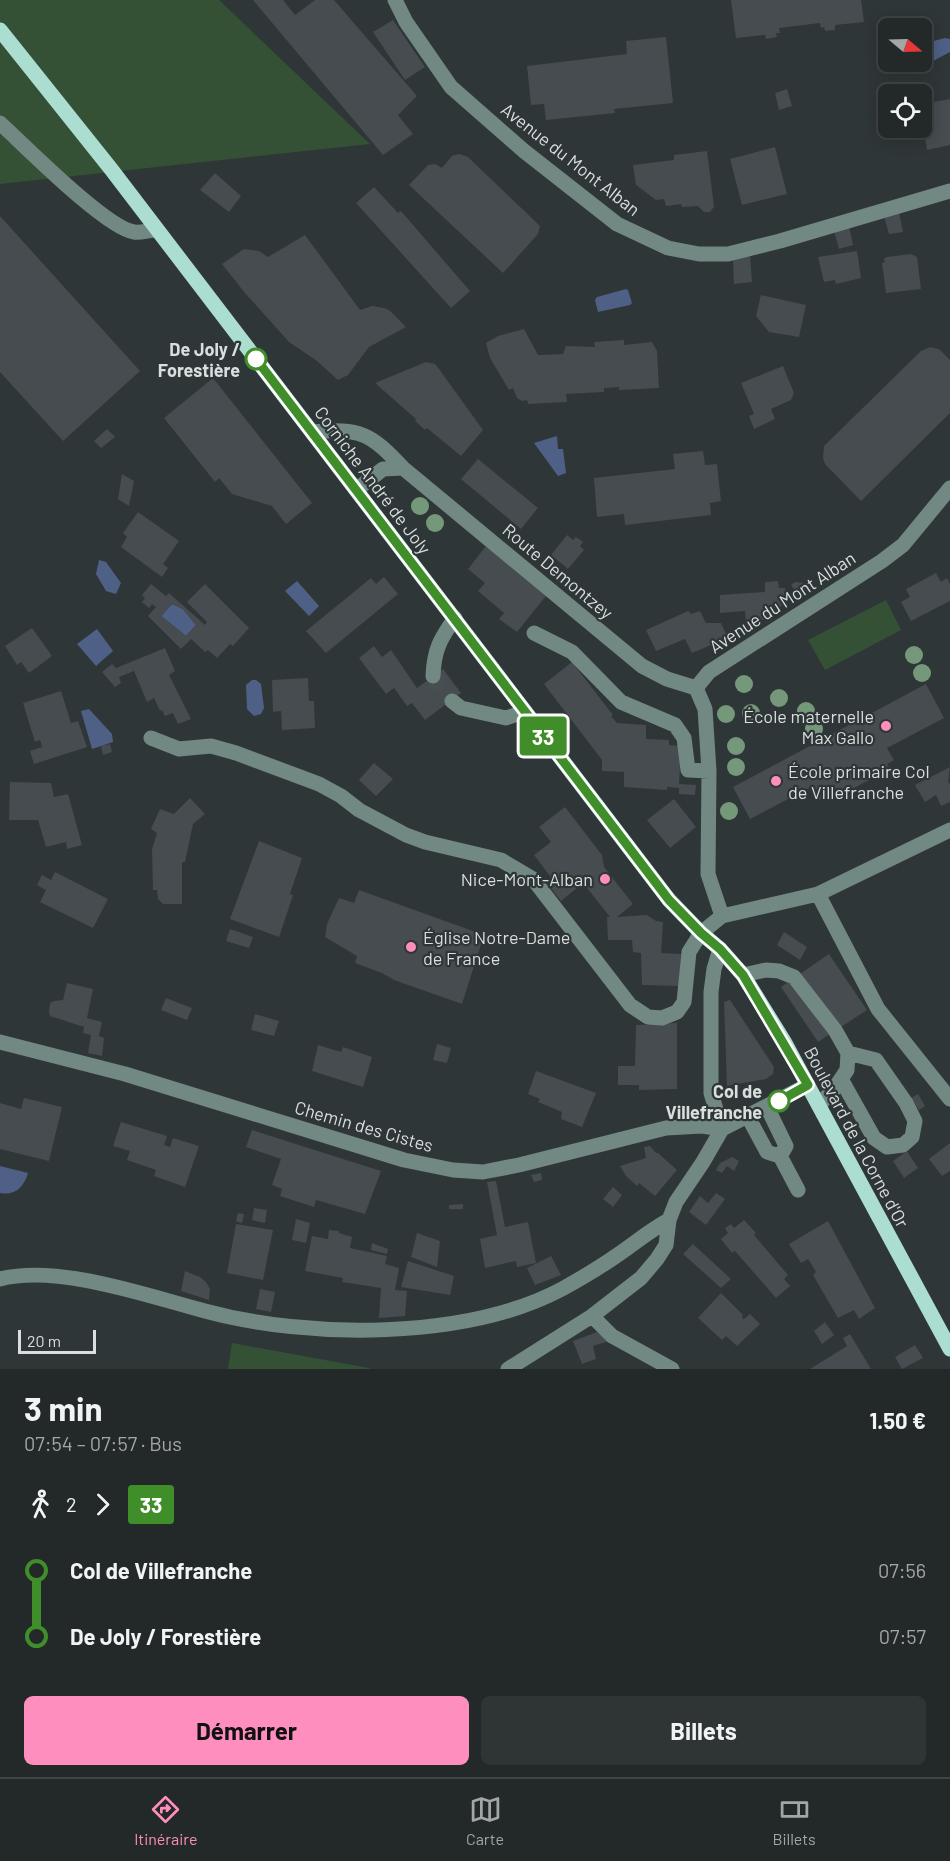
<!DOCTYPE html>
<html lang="fr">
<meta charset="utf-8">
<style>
body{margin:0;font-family:Barlow,sans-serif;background:#2f3435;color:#f1f3f6;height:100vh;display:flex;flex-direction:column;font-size:22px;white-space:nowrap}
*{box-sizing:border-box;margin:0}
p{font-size:20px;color:#a3a6a8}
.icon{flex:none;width:33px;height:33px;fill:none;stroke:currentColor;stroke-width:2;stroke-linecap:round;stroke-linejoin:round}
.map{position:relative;height:1369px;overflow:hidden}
.drawer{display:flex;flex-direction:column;background:#232829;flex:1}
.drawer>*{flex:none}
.badge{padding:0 12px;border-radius:4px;font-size:21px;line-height:39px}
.needle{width:39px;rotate:109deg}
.buttons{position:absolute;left:878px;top:18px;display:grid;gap:12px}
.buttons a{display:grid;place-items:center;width:54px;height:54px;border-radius:9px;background:#232829;box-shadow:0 3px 15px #0003,0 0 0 2px #404446;font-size:30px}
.scale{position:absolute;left:18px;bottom:15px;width:78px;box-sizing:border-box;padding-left:6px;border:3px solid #d9dede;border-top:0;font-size:16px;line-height:21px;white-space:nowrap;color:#d9dede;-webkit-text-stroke:4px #2f3637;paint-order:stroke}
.map>.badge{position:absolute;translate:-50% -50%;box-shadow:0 0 0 3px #fff}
.legs{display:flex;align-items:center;gap:9px;height:66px;padding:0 24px;font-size:20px}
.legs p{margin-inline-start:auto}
.overview{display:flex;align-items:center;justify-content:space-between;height:102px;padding:0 24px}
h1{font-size:33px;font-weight:700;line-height:45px}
.action{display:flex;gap:12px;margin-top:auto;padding:12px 24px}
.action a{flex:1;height:69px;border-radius:9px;background:#fe8ebe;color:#111;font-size:24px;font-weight:700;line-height:69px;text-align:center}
.action a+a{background:#2f3435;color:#f1f3f6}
ul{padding:0 24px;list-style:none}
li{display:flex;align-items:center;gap:21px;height:66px;font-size:22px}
li i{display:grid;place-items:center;width:9px;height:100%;margin:0 8px;background:currentColor}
li i::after{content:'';width:15px;height:15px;margin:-8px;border:4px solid;border-radius:50%;background:#232829}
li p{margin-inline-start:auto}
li:first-child i{background:linear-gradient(#0000 50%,currentColor 0)}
li:last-child i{background:linear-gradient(currentColor 50%,#0000 0)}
.dock{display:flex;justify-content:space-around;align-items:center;height:84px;border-top:2px solid #404446;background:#232829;font-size:16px;color:#a3a6a8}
.dock a{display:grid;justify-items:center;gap:3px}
.dock .selected{color:#fe8ebe}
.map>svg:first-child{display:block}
.green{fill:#345136}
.water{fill:#4e6086}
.building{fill:#464c4f;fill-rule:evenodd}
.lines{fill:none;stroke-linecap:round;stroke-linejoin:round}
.minor-tunnel{stroke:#484f50;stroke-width:15;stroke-dasharray:15 8;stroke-linecap:butt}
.minor{stroke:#718982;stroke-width:15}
.major{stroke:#abded0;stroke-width:15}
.tree{fill:#75987a}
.line-1-casing{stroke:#fff;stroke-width:14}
.line-1{stroke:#3f8e29;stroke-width:9}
.stop-1-dot{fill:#fff;stroke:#3f8e29;stroke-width:3}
.poi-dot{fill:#fe8ebe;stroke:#2f3637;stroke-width:2}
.labels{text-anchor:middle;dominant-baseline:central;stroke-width:4.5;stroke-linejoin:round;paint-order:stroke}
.street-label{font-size:18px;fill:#d9dede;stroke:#2f3637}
.stop-label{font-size:18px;font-weight:bold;fill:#d9dede;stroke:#2f3637;text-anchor:end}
.poi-label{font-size:18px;fill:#d9dede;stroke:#2f3637;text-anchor:end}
</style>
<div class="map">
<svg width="950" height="1369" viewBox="0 0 950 1369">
<rect width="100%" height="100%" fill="#2f3637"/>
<!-- green -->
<path class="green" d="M0 0H219L370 144 0 184Z
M886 600 901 630 825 670 808 640Z
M232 1343 369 1368V1369H228Z"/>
<!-- water -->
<path class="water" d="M945 38 950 39V52L933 61 925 58 922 49 926 43Z
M626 289 628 290 632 303 630 305 598 312 595 300 597 297Z
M557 436 558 449H563L566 473 558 476 534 443Z
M99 560 106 562 121 583 116 594 106 591 96 574Z
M297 581 319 606 309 616 285 591Z
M172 604 183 609 196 625 186 636 161 616Z
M97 629 113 651 96 666 77 644Z
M252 680H256L261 684 264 708 261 714 254 716 247 709 246 685Z
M89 709 112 734 113 742 92 749 81 711Z
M0 1166 28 1173C24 1187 15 1196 0 1193Z"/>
<!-- building -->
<path class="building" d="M253 0H283L295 15 315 0H334L417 96 398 115 413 134 383 155Z
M731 0H861L864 22 835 25V30L825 31 824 27 821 28 820 23 779 28 780 33H776L777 37 766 39 765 35 736 38Z
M393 20 425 67 405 80 373 32Z
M666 37 673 103 614 109 615 113 546 120 544 104 531 105 527 66 627 54 626 41Z
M787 89 792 106 779 110 775 93Z
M950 99V145L927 150 923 125 931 123 928 103Z
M775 147 787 194 742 205 730 159Z
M707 151 714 207 710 212H704L698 206 682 207 681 204 666 206 664 199 656 200 636 185 633 165 674 160V155Z
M459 154 468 157 540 226 538 234 503 273 409 185 428 165 435 164 442 168 452 156Z
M215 173 241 196 229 212 200 190Z
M374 187 398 213 401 211 470 291 451 308 356 203Z
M899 212 903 232 889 234 884 216Z
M0 216 140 371 63 441 0 372Z
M849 226 853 245 839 249 834 230Z
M305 235 360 310 372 306 384 308 389 310 406 327 369 347 348 375 338 380 317 361 289 342 245 293 222 264 244 249 259 251 268 257Z
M857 251 861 278 836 284 835 280 824 282 818 257Z
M911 254 917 257 921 289 886 293 882 263 885 262 884 259 887 257Z
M750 255 752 282 734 284 733 259Z
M761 295 806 305 799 337 769 332 756 316Z
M524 329 538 355 563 354 566 346 595 347 594 342 624 340V345L652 342 657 351 659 388 619 390V387L604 388V392L566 394 567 402 528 404 527 400 522 401 517 398 513 388 509 390 490 358 486 343 498 336Z
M930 347 939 349 950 360V413L861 501 825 464 823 458 824 446 921 351Z
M426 362 435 364 439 369 483 430 461 456 427 428 425 430 415 421 416 419 375 383Z
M783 366 794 393 791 400 771 409 775 419 754 429 749 416 754 414 741 383Z
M213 378 312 503 286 524 272 506 232 494 219 478 215 482 164 418Z
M107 429 115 437 101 448 94 441Z
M703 451 705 465 717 464 721 501 710 503 711 515 625 525 624 514 597 517 594 478 675 469 673 454Z
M478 459 538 508 521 529 461 479Z
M122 474 134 481 129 506 118 499Z
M138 512 179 541 163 564 168 568 162 577 121 547 127 537 123 533Z
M567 535 573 540 576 537 583 542 580 546 584 550 568 569 551 555Z
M486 546 546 596 517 632 499 619 504 613 478 591 485 583 468 569Z
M936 573 941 582 947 578 950 584V601L911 621 901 602 910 597 906 589Z
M384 577 398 594 326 653 306 631 371 578 376 584Z
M778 581 779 588H785L787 603 772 611 773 619 767 622 766 620H758L757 624 746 623 745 611 720 613V595L765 592V582Z
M795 582 805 583 808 588 798 595 791 585Z
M151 584 166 596 169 593 205 625 207 622 187 602 205 584 249 628 233 646 230 644 217 658 208 650 205 652 191 639 181 649 148 616 156 607 152 604 149 608 142 602 145 598 142 595ZM172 604 183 609 196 625 186 636 161 616Z
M688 611 691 614 700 611 706 623H721L728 638 692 653 685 639 656 651 646 630Z
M32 628 52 656 29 673 21 662 17 665 5 646Z
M374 646 382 657 391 650 417 688 443 669 461 693 425 720 412 703 407 706 394 688 386 694 359 658Z
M165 648 175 671 169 675 191 719 178 724 173 713 165 716 162 710 160 711 154 698 147 702 134 671 119 677 121 683 115 687 102 672 112 664 116 668Z
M572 662 613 715 611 716 617 723 646 725V739L669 740V745L681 746 679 784 696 785 695 795 679 794V788L667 787V790L624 787V772L602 771V760L544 684Z
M308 678 309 701H314L315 728 282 730 281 711 273 712 272 680Z
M926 684 944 718 887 748 894 760 887 764 890 769 829 801 826 796 819 800 811 787 750 819 733 787Z
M61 691 71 723 78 721 87 747 34 764 30 751 42 747 40 740 35 742 23 703Z
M110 744 112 752 103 755 101 746Z
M374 763 393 779 376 796 359 780Z
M950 767 948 782 950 784V802L941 806 936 795 925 802 915 785Z
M10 782 51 783 54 797 68 794 82 845 67 849 66 842 46 847 38 820H9Z
M190 798 205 814 193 824 185 862H182V904H163L158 899 157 890H153L152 849 157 833 151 829 160 809 174 814Z
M674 799 696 827 670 848 647 820Z
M565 807 602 855 604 867 633 904 617 917 647 915 656 921 663 922 661 953 681 954 679 986 642 985 641 953 633 952 632 940H608L607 917H610L583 883 561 901 551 888 556 884 534 855 551 842 539 827Z
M259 841 302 858 290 894 293 895 279 937 230 919Z
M55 872 108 899 93 928 40 902 46 890 37 885 42 875 51 880Z
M359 890 484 935 462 1004 394 980 382 973 355 963 357 956 325 937 327 924 339 898 354 903Z
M230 929 253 937 249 948 226 941Z
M784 932 807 947 800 960 777 945Z
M829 954 867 1010 818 1042 781 987Z
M67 983 93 989 87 1018 102 1022 99 1036 104 1038 102 1056 88 1053 91 1035 83 1033 84 1027 50 1016 49 1012 50 1003 54 1001 63 1000Z
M166 998 192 1008 187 1020 161 1010Z
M730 1000 774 1067 773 1074 766 1079 727 1086 724 1002Z
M255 1014 279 1021 274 1036 251 1030Z
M677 1023V1089L639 1090V1085H618V1066H635L636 1025Z
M437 1044 451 1048 447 1063 433 1060Z
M318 1045 341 1052 343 1047 372 1057 363 1087 312 1071Z
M536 1071 596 1093 582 1127 561 1119 562 1112 538 1102 540 1099 528 1094Z
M918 1094 925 1106 919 1110 911 1098Z
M24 1098 62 1107 49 1161 0 1149V1103L21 1109Z
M121 1122 167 1136 164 1145 170 1147 173 1138 199 1146 185 1187 154 1176 156 1170 127 1160 130 1151 113 1146Z
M252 1130 381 1171 365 1214 316 1200 314 1207 280 1196 282 1189 272 1185 281 1159 246 1147Z
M950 1143V1171L942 1176 929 1159Z
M650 1146 656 1153H658L677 1170 655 1196 639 1183 637 1186 626 1176 620 1166 646 1158 644 1147Z
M907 1151 918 1168 904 1178 893 1161Z
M732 1157 739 1161 734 1171 727 1166 722 1173 716 1170 720 1163Z
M541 1173 542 1180 534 1182 531 1175Z
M496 1181 505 1227 528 1222 536 1263 517 1267 516 1261 485 1268 480 1239 497 1235 487 1182Z
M613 1187 622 1195 613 1207 603 1199Z
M716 1193 725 1199 706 1225 689 1212 700 1196 708 1203Z
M463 1204V1209H449V1205Z
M254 1208 267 1210 265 1223 252 1220Z
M238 1213 244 1214 242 1223 236 1221Z
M296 1219 310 1223 306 1243 292 1240Z
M744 1220 756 1233 754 1235 788 1275 784 1279 790 1286 776 1298 735 1251 732 1253 721 1239 728 1233 725 1228 731 1224 734 1228Z
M828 1221 875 1308 859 1319 854 1310 838 1318 813 1275 816 1272 808 1259 801 1263 789 1244Z
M236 1224 273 1230 263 1280 227 1273Z
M329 1230 339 1231V1233L352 1237 350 1248 387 1256 385 1264 399 1268 395 1290 407 1291 405 1316 379 1318 381 1288 342 1282 343 1278 305 1271 312 1236 328 1239Z
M417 1233 440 1241 437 1267 411 1257Z
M372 1243 388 1249 387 1254 371 1250Z
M693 1244 731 1279 721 1288 683 1254Z
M551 1256 561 1275 535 1285 527 1268Z
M408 1261 454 1276 450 1295 401 1287Z
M185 1271 200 1277 206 1282 210 1289 209 1300 181 1291Z
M260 1289 275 1292 271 1312 256 1309Z
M721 1293 743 1315 742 1318 744 1319 750 1314 760 1324 737 1346 726 1336 722 1340 698 1318Z
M825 1322 834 1335 822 1344 814 1331Z
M597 1332 609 1341 593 1346 596 1359 582 1364 573 1341Z
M850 1334 871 1369H810L847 1346 843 1338Z
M915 1345 923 1358 902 1369 895 1357Z"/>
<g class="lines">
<!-- minor-tunnel -->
<path class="minor-tunnel" d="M433 676 452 701"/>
<!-- minor -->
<path class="minor" d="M395 0 406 22 451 87 524 151 617 224 668 248 699 254H728L780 241 950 191
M0 123C25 146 106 228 134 232 141 233 150 230 157 230
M312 432C361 428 370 433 403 468L642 666 667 679 696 688
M356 490 383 469 403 468
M534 633 572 652 621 702 675 725 684 738 688 770 709 771
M433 676C434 650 440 639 455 618
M696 688 709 672 882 561 903 545 950 488
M696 688 705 709 709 771 708 874 722 916
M452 701 461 708 506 718 524 712
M151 738 179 749 211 746 236 753 319 784 341 796 359 810 406 835 425 842 501 860 533 879 630 1005 648 1017 662 1018 677 1012 684 1002 689 952 701 933 722 916 818 894 950 830
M818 894 878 1009 950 1099
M720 949 714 969 711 992V1093L722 1129
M743 975 766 970 779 971 794 977 835 1030 848 1053 847 1070 835 1088 819 1105
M0 1042 125 1074 404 1160 453 1170 483 1172 519 1165 666 1128 702 1126 722 1129
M841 1079 874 1138 887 1147 903 1145 912 1137 915 1121 906 1103 876 1060 848 1053
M747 1115 767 1152 776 1155 782 1153 786 1146 767 1107
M779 1154 798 1190
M0 1279C58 1264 148 1296 205 1311 308 1339 466 1340 562 1289 580 1279 599 1268 616 1256 634 1244 650 1230 669 1220
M592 1316 612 1336 672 1369
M508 1369 592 1316 641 1278 657 1259 666 1245 669 1220 676 1202 703 1162 722 1129 808 1085"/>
<!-- major -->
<path class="major" d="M0 30 111 169 669 900 701 933 720 949 743 975 785 1043 950 1349"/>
</g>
<!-- trees -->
<g class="tree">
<circle cx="420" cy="506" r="9"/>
<circle cx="435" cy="523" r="9"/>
<circle cx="914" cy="655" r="9"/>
<circle cx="922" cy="673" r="9"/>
<circle cx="744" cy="684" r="9"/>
<circle cx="779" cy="698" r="9"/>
<circle cx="806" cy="711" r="9"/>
<circle cx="751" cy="713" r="9"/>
<circle cx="726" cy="714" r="9"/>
<circle cx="814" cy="729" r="9"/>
<circle cx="736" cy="746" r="9"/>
<circle cx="736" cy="767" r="9"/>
<circle cx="729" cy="811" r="9"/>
</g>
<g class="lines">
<defs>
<path id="line-1" d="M256 359 669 900 701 933 720 949 743 975 808 1085 779 1101"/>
</defs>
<!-- line-1 casing -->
<use href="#line-1" class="line-1-casing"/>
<!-- line-1 -->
<use href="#line-1" class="line-1"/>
</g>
<!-- markers -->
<g class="stop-1-dot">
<circle cx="256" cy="359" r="10"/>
<circle cx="779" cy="1101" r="10"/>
</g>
<g class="poi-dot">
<circle cx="886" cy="726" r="6"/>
<circle cx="776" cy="781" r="6"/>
<circle cx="605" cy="879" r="6"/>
<circle cx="411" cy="947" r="6"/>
</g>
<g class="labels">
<!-- street labels -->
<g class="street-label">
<text transform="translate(571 159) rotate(38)">Avenue du Mont Alban</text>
<text transform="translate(373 480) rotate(53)">Corniche André de Joly</text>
<text transform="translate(558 571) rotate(40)">Route Demontzey</text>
<text transform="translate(782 602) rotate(-33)">Avenue du Mont Alban</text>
<text transform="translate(364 1126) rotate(16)">Chemin des Cistes</text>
<text transform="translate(857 1137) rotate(62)">Boulevard de la Corne d'Or</text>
</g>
<!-- stop labels -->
<g class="stop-label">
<text x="240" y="349">De Joly /<tspan x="240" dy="21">Forestière</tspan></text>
<text x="762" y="1091">Col de<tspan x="762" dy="21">Villefranche</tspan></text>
</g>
<!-- poi labels -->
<g class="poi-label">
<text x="874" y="716">École maternelle<tspan x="874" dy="21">Max Gallo</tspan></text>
<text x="788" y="771" text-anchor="start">École primaire Col<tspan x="788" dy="21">de Villefranche</tspan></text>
<text x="593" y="879">Nice-Mont-Alban</text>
<text x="423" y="937" text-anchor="start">Église Notre-Dame<tspan x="423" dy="21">de France</tspan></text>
</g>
</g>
</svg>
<div class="buttons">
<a><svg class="needle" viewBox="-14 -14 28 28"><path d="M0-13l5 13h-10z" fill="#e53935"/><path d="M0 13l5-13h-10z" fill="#a3a6a8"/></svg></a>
<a><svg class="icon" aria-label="locate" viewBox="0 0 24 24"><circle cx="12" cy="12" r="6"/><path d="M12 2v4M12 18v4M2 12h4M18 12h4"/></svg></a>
</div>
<div class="scale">20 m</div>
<b class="badge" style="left:543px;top:736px;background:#3f8e29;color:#fff">33</b>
</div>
<section class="drawer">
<div class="overview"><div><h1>3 min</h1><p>07:54 – 07:57 · Bus</p></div><b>1.50 €</b></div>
<div class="legs"><svg class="icon" aria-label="walk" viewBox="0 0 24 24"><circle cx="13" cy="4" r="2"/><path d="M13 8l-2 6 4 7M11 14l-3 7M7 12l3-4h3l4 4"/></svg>2<svg class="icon" aria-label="forward" viewBox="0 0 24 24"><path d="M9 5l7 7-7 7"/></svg><b class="badge" style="background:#3f8e29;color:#fff">33</b></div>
<ul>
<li><i style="color:#3f8e29"></i><b>Col de Villefranche</b><p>07:56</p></li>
<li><i style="color:#3f8e29"></i><b>De Joly / Forestière</b><p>07:57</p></li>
</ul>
<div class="action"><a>Démarrer</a><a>Billets</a></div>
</section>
<nav class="dock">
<a class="selected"><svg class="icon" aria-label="directions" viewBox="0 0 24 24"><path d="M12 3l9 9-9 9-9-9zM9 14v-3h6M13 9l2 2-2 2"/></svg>Itinéraire</a>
<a><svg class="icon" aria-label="map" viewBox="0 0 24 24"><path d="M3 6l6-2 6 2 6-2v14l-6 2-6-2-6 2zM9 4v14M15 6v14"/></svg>Carte</a>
<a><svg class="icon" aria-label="tickets" viewBox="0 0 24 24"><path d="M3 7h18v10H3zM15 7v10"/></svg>Billets</a>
</nav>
